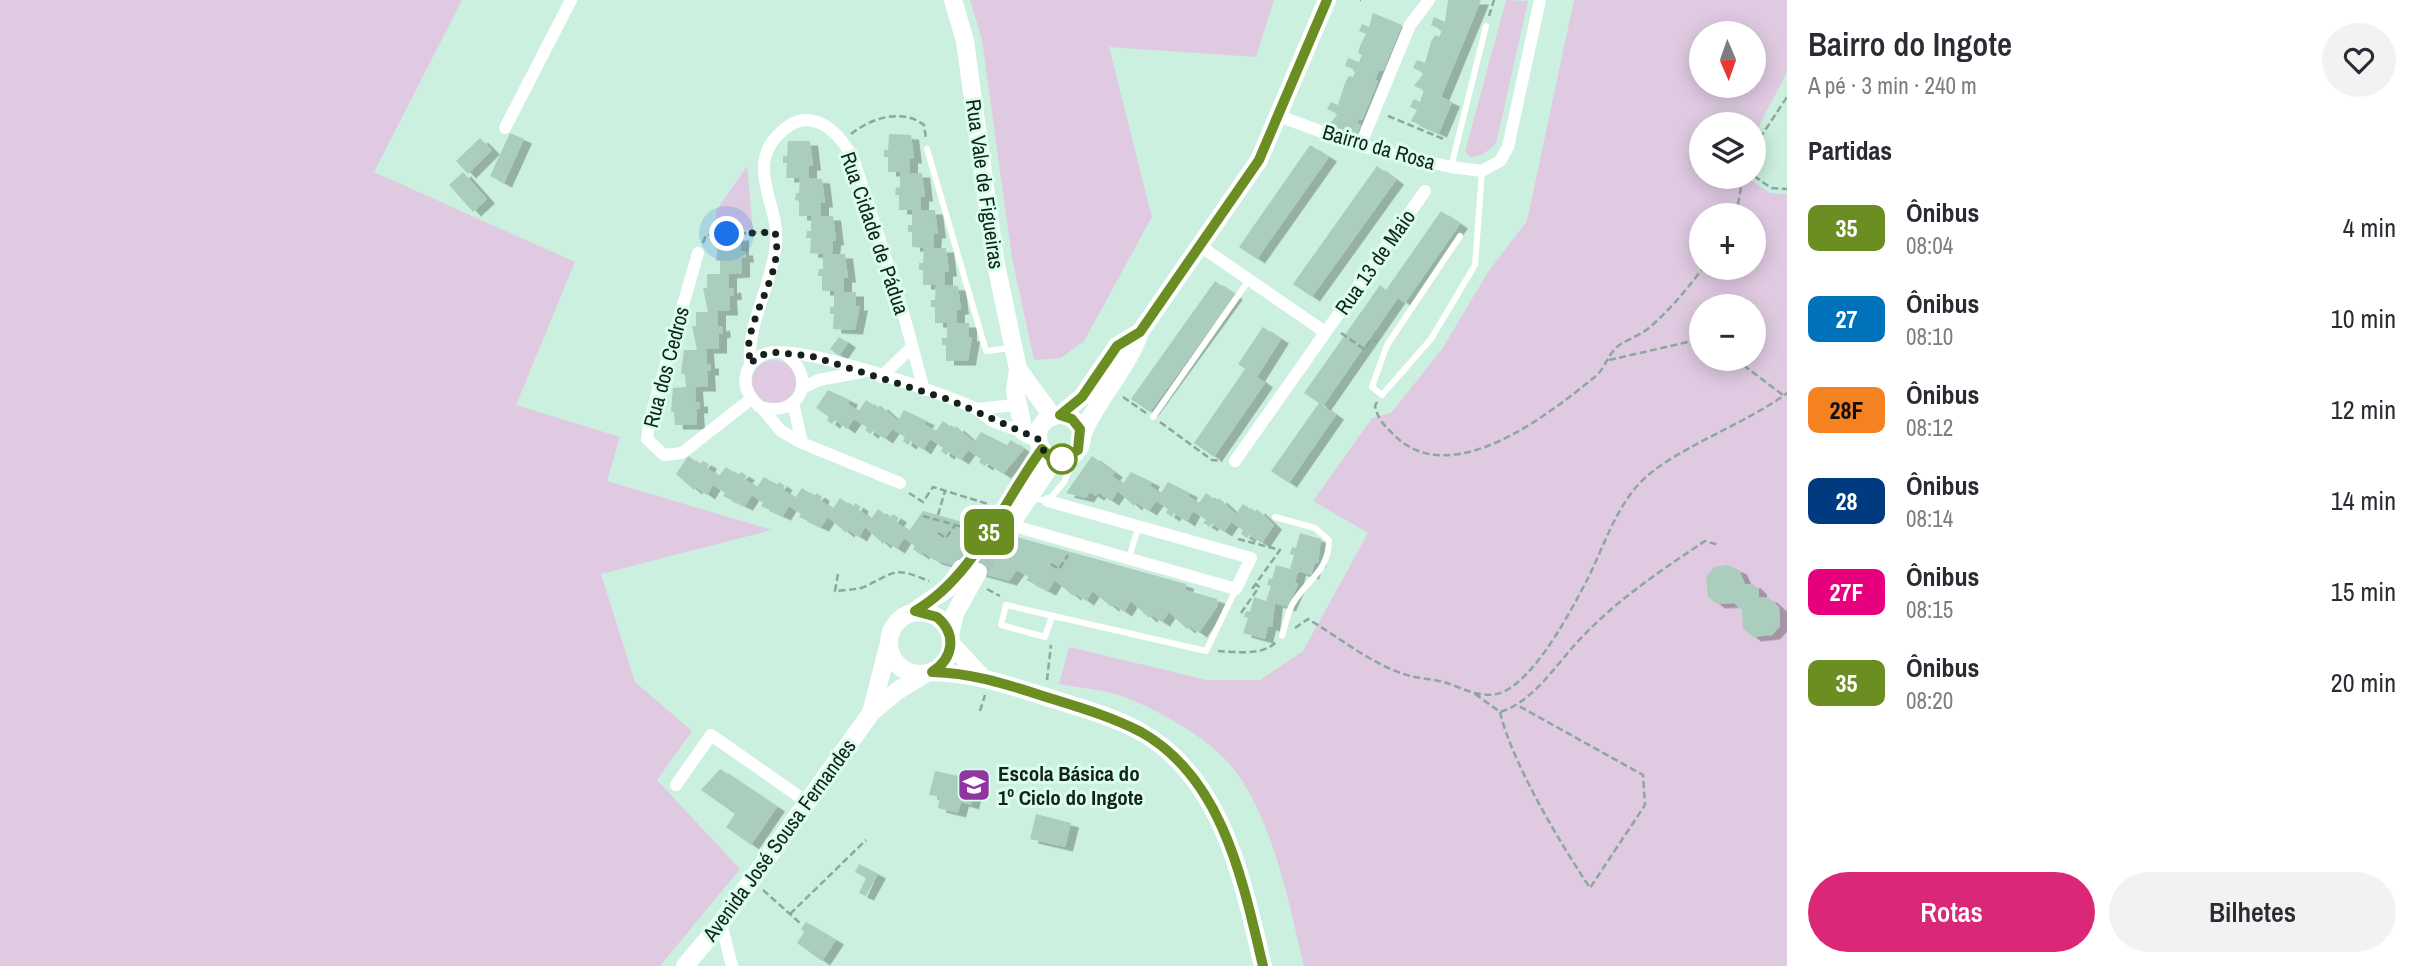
<!DOCTYPE html>
<html lang="pt">
<meta charset="utf-8">
<style>
body{margin:0;font-family:"Archivo Narrow",sans-serif;background:#f2f2f3;color:#2b2b33;height:100vh;display:flex;flex-direction:column;font-size:26px;white-space:nowrap}
*{box-sizing:border-box;margin:0}
p{font-size:23px;color:#7c7c81}
.icon{flex:none;width:38px;height:38px;fill:none;stroke:currentColor;stroke-width:2;stroke-linecap:round;stroke-linejoin:round}
.map{position:relative;flex:1;overflow:hidden}
.details{display:flex;flex-direction:column;background:#fff;width:630px}
.details>*{flex:none}
.badge{padding:0 14px;border-radius:10px;font-size:24px;line-height:46px}
.needle{width:46px;rotate:178deg}
.buttons{position:absolute;left:1689px;top:21px;display:grid;gap:14px}
.buttons a{display:grid;place-items:center;width:77px;height:77px;border-radius:50%;background:#fff;box-shadow:0 4px 18px #0003;font-size:35px}
.you{position:absolute;width:35px;height:35px;margin:-18px;border:5px solid #fff;border-radius:50%;background:#1a73e8;box-shadow:0 0 0 10px #1a73e833}
.map>.badge{position:absolute;translate:-50% -50%;box-shadow:0 0 0 4px #fff}
h2{padding:0 21px;font-size:26px;line-height:63px}
.round{display:grid;place-items:center;flex:none;width:74px;height:74px;border-radius:37px;background:#f2f2f3}
.headline{display:flex;align-items:center;justify-content:space-between;height:119px;padding:0 21px}
h1{font-size:33px;font-weight:600;line-height:52px}
.action{display:flex;gap:14px;margin-top:auto;padding:14px 21px}
.action a{flex:1;height:80px;border-radius:42px;background:#db2777;color:#fff;font-size:28px;font-weight:600;line-height:80px;text-align:center}
.action a+a{background:#f2f2f3;color:#2b2b33}
ul{padding:0;list-style:none}
li{display:flex;align-items:center;gap:21px;height:91px;padding:0 21px}
li div{flex:1}
li b{display:block;font-size:26px}
li em{font-style:normal}
li .badge{min-width:77px;font-weight:700;text-align:center}
main{display:flex;flex:1;min-height:0}
.map>svg:first-child{display:block}
.green{fill:#dfcae2;fill-rule:evenodd}
.building{fill:#aacdbe;filter:url(#shadow)}
.lines{fill:none;stroke-linecap:round;stroke-linejoin:round}
.secondary-tunnel{stroke:#a7c7b9;stroke-width:18;stroke-dasharray:18 9;stroke-linecap:butt}
.path{stroke:#8ca79b;stroke-width:2.5;stroke-dasharray:7 3.5;stroke-linecap:butt}
.lane{stroke:#fff;stroke-width:6}
.street{stroke:#fff;stroke-width:12}
.secondary{stroke:#fff;stroke-width:18}
.line-casing{stroke:#fff;stroke-width:16}
.line{stroke:#6b8e23;stroke-width:10}
.walk{stroke:#14211c;stroke-width:7;stroke-dasharray:0 12.6}
.stop-dot{fill:#fff;stroke:#6b8e23;stroke-width:3.5}
.labels{text-anchor:middle;dominant-baseline:central;stroke-width:6;stroke-linejoin:round;paint-order:stroke}
.street-label{font-size:21px;fill:#14211c;stroke:#d9feee}
.poi-label{font-size:21px;font-weight:bold;fill:#14211c;stroke:#d9feee;text-anchor:start}
</style>
<main>
<div class="map">
<svg width="1787" height="966" viewBox="0 0 1787 966">
<defs>
<filter id="shadow"><feDropShadow dx="8" dy="4.5" stdDeviation="0" flood-color="#0004"/></filter>
</defs>
<rect width="100%" height="100%" fill="#ccf0e0"/>
<!-- green -->
<path class="green" d="M0 0H462L374 172 575 262 516 405 620 437 607 481 772 530 601 574 635 682 692 731 657 780 740 869 660 966H0Z
M970 0H1274L1256 57 1109 47 1152 217 1084 341 1061 358 1034 360 1012 258 982 40Z
M1506 0 1528 1 1496 144 1482 155 1471 157 1465 152Z
M1574 0H1787V72L1754 136V124H1701V177H1746L1770 193 1787 194V966H1304C1289 904 1270 803 1223 757 1197 732 1161 712 1127 698 1107 690 1081 688 1059 684L1069 647 1207 680H1260L1303 651 1368 533 1313 501 1372 418 1391 413 1442 349 1488 272 1527 221ZM1701 33H1754V86H1701ZM1701 215H1754V268H1701ZM1701 306H1754V359H1701Z
M747 166 753 230 717 232 716 211Z
M752 382a22 22 0 1 1 44 0a22 22 0 1 1-44 0Z"/>
<!-- building -->
<path class="building" d="M1448 0H1481L1441 97 1452 102 1439 133 1411 121 1417 110 1410 107 1414 99 1420 102 1424 90 1414 86 1424 73 1413 68 1417 60 1425 63 1431 42 1435 35 1439 37 1442 30 1431 25 1434 17 1445 22Z
M1373 13 1402 25 1383 71 1379 70 1375 80 1378 81 1362 120 1359 119 1357 123 1361 125 1355 138 1327 127 1338 114 1327 109 1331 102 1338 105 1345 83 1349 76 1353 77 1356 70 1345 66 1348 58 1359 62 1362 55 1358 53 1360 46 1366 34 1359 31 1362 24 1369 27Z
M510 133 524 139 504 183 490 176Z
M889 134 911 135 914 159H910V173H922L925 197H921V210H935L938 234H934L933 248H946L949 272H945V285L958 286 961 310H957V323H969V337H972L968 361H946V345H942V338H947V323H935V307H931V300H935L936 285H923V270H919V263H923L924 248 912 247V232H908V225H912V210H899V195H895L896 187 900 188V172H888V157H884V150H888Z
M480 138 492 150 468 174 456 161Z
M788 141H810L813 166H809V178L822 179 825 203H821V216H833L836 241H833L832 254H845L848 278H844V292H856V306H860L855 330 833 329 834 314H830V307H834V291H822V276H818L819 269H823V254L810 253 811 238H806L807 231H811V216H799V201L795 200 796 193H799L800 178H786L787 163H783V156H787Z
M1310 145 1329 157 1257 259 1239 247Z
M1377 166 1396 180 1312 297 1293 284Z
M463 172 487 199 473 212 449 185Z
M1441 211 1460 224 1405 303 1398 298 1323 406 1336 415 1289 483 1271 471 1319 403 1304 393 1380 285 1386 290Z
M741 236V251H745L746 258H742V273L729 274V289L733 288 734 295 729 296 730 311H718V327L722 326 723 333 719 334V349H706L707 364H711V371H707L708 387H695L696 402H700V409H696L697 425H675L674 412H671L673 388 686 387 685 374H681L684 350H697L692 326H696V312H708L703 288H707V274H720V261H716L719 237Z
M1215 281 1235 295 1150 412 1131 399Z
M1263 327 1281 339 1257 377 1265 383 1214 457 1194 443 1245 369 1238 364Z
M839 337 848 343 839 356 830 349Z
M828 390 850 400 848 404 859 411 866 400 878 408 880 405 898 421 904 410 927 421 924 424 936 431 943 421 954 429 956 426 974 442 981 432 1007 445 1011 440 1024 449 1003 474 987 463 985 466 979 462 981 459 968 450 961 460 949 452 946 455 941 451 943 448 930 439 923 450 911 441 908 445 903 441 905 437 892 429 885 439 873 431 870 434 865 430 867 427 854 419 847 429 835 420 832 424 829 422 827 420 829 417 816 408Z
M688 456 700 464 703 461 709 464 707 468 719 476 726 467 738 475 741 472 747 476 744 479 757 487 764 477 777 485 779 482 785 486 782 489 795 498 802 488 814 496 817 493 822 497 820 500 833 509 840 498 853 507 855 503 861 507 859 510 871 519 878 509 890 518 893 514 899 518 896 522 909 531 923 511 1186 584 1185 590 1217 599 1218 605 1199 633 1189 626 1187 629 1169 612 1162 622 1151 615 1149 618 1131 601 1124 612 1113 604 1111 607 1093 591 1086 601 1075 593 1073 596 1055 580 1048 591 1026 580 1029 577 1017 570 1009 581 934 560 923 552 921 555 913 549 915 546 904 538 897 549 885 541 883 544 865 527 859 537 848 530 846 533 828 517 821 527 799 517 801 514 789 506 783 516 761 506 763 503 752 495 745 506 723 496 725 493 713 485 707 495 696 487 694 490 676 474Z
M1092 456 1115 473 1112 476 1123 484 1131 472 1152 482 1150 486 1161 493 1168 482 1190 493 1188 496 1199 503 1206 493 1217 501 1219 498 1236 514 1243 504 1255 512 1257 509 1274 525 1262 543 1249 535 1247 538 1241 534 1243 530 1231 522 1224 532 1212 524 1209 527 1207 525 1203 523 1206 520 1193 511 1187 522 1174 513 1172 517 1166 513 1168 509 1156 501 1149 511 1136 503 1134 506 1118 491 1111 501 1099 493 1096 496 1090 492 1086 498 1066 493Z
M1300 533 1321 539 1318 563 1315 562 1311 575 1298 571 1295 583 1298 584 1288 607 1275 603 1272 627 1268 626 1265 639 1243 633 1248 618 1244 617 1246 611 1250 612 1254 597 1266 601 1271 586 1267 585 1269 578 1272 579 1276 565 1290 569 1294 555 1290 554 1292 547 1296 548Z
M1727 565 1739 570 1745 584H1753L1759 590V597L1769 598 1779 607 1780 626 1772 635 1753 637 1743 629 1742 610 1734 603 1717 604 1708 597 1706 577 1714 567Z
M720 769 777 807 751 845 726 827 735 814 701 790Z
M935 771 977 780 971 805 961 802 958 813 938 808 940 797 929 795Z
M1036 814 1071 823 1065 847 1030 839Z
M859 864 878 874 866 896 859 893 866 878 855 872Z
M806 922 836 940 822 961 797 943 804 932 801 929Z"/>
<g class="lines">
<!-- secondary-tunnel -->
<path class="secondary-tunnel" d="M962 568 991 530
M978 572 1004 534"/>
<!-- path -->
<path class="path" d="M1360 0H1361
M1489 16 1494 0
M1388 116 1446 140
M851 134C871 118 902 108 924 125L926 139
M1754 147 1787 97
M1754 176 1771 188 1787 189
M1736 215 1743 177
M703 243 706 235 764 232
M1341 333 1364 349 1371 340 1377 341
M1735 359 1783 395
M1609 360 1701 339
M1123 397 1146 413
M1377 402 1375 406C1378 420 1385 426 1395 436 1452 491 1548 415 1596 376 1605 368 1608 354 1618 346 1628 339 1641 335 1650 327 1670 310 1687 289 1703 268
M1160 422 1212 460 1222 461
M909 493 923 502 933 487 988 504
M938 515 945 491
M923 516 974 530
M938 533 946 538 955 525
M1238 539 1280 550 1252 589
M1051 564 1059 569 1068 555
M838 574 835 591C844 590 855 590 864 587 896 572 893 566 929 581
M987 589 1000 596
M1241 613 1259 587 1256 584
M1295 628 1308 619C1340 638 1374 666 1410 676 1422 679 1435 679 1447 683 1464 689 1484 700 1503 692 1537 676 1571 611 1588 578 1604 546 1614 512 1638 485 1669 450 1745 425 1787 393
M1218 651C1236 652 1263 656 1276 642
M1047 680 1051 645
M1475 694 1500 712C1536 701 1559 659 1586 633 1621 597 1663 569 1705 541L1719 545
M980 711 985 695
M1500 712C1512 763 1560 843 1590 888L1645 805 1643 775 1517 705
M763 890 800 923
M790 914 866 840"/>
<!-- lane -->
<path class="lane" d="M927 149 986 351 1012 348
M1451 167 1486 26
M1460 236 1387 345 1372 387 1382 395 1431 339 1475 265 1482 171
M1153 417 1249 280
M1031 498 1048 501 1064 482 1078 450
M1275 517 1315 528 1329 540C1329 572 1306 580 1292 605 1287 614 1285 627 1282 636
M1129 558 1139 525
M1052 616 1045 637 1001 625 1006 605 1206 651 1236 589"/>
<!-- street -->
<path class="street" d="M1279 116 1360 146 1451 167 1482 171 1500 161 1508 147 1540 0
M505 128 571 0
M1360 146 1410 25 1429 0
M1200 246 1325 332
M698 253 649 423 647 439 664 455 682 453 751 399
M783 353C819 375 801 419 760 407 751 399 743 388 746 375 748 364 757 356 768 353 802 345 941 392 976 409 982 412 987 418 993 421 1003 426 1014 428 1024 432
M750 364C747 323 772 285 776 244 780 206 746 169 777 136 785 128 793 121 804 120 827 119 843 140 853 158L903 312 924 390
M881 377 912 347
M802 388 819 380 862 372
M793 403 802 443 900 483
M761 407 781 431 802 443
M976 409 1016 405
M1235 461 1425 191
M1011 525 1236 589 1251 558 1048 501
M676 785 711 735 807 802
M721 923 732 966"/>
<!-- secondary -->
<path class="secondary" d="M953 0 965 41 995 260 1018 369 1053 417
M1018 369 1015 391 1024 432 1038 439
M1060 415 1082 397 1117 346 1140 332
M1038 437a22 22 0 1 1 44 0a22 22 0 1 1-44 0Z
M1082 435C1098 397 1127 370 1140 332L1259 160 1327 0
M991 530 1042 449
M1004 534 1055 459
M915 611 948 588 962 568
M889 643a31 31 0 1 1 62 0a31 31 0 1 1-62 0Z
M950 635 955 613 978 572
M951 644 981 676
M932 672C976 673 1014 687 1056 700 1085 709 1114 717 1141 732 1223 778 1243 882 1263 966
M871 713 888 647
M685 966 721 923 871 713 897 691 925 674"/>
</g>
<g class="lines">
<defs>
<path id="line" d="M1263 966C1243 882 1223 778 1141 732 1114 718 1085 709 1056 700 1014 687 977 673 932 672 954 658 957 634 937 617L915 611C975 576 1002 503 1042 449L1050 457 1062 459 1078 450 1080 429 1072 419 1060 415 1082 397 1117 346 1140 332 1259 160 1327 0"/>
</defs>
<!-- line casing -->
<use href="#line" class="line-casing"/>
<!-- line -->
<use href="#line" class="line"/>
<!-- walk -->
<path class="walk" d="M727 234 775 232C784 270 754 306 749 342 748 349 750 358 750 364L759 356 771 352 811 356 950 400 1038 439 1045 453 1062 459"/>
</g>
<!-- icons -->
<defs>
<symbol id="school-square" viewBox="-11 -11 22 22"><rect x="-9" y="-9" width="18" height="18" rx="4" fill="#9136a1" stroke="#d9feee"/><path d="M0-5L7-2L0 1L-7-2ZM-4 1L0 2.5L4 1V4Q0 6-4 4Z" fill="#fff"/></symbol>
</defs>
<g fill-rule="evenodd">
<use href="#school-square" x="955" y="766" width="38" height="38"/>
</g>
<!-- markers -->
<circle class="stop-dot" cx="1062" cy="459" r="14"/>
<g class="labels">
<!-- street labels -->
<g class="street-label">
<text transform="translate(1379 147) rotate(16)">Bairro da Rosa</text>
<text transform="translate(985 184) rotate(82)">Rua Vale de Figueiras</text>
<text transform="translate(875 233) rotate(71)">Rua Cidade de Pádua</text>
<text transform="translate(1375 262) rotate(-55)">Rua 13 de Maio</text>
<text transform="translate(666 367) rotate(-75)">Rua dos Cedros</text>
<text transform="translate(779 840) rotate(-54)">Avenida José Sousa Fernandes</text>
</g>
<!-- poi labels -->
<g class="poi-label">
<text x="998" y="773">Escola Básica do<tspan x="998" dy="24">1º Ciclo do Ingote</tspan></text>
</g>
</g>
</svg>
<div class="buttons">
<a><svg class="needle" viewBox="-14 -14 28 28"><path d="M0-13l5 13h-10z" fill="#e53935"/><path d="M0 13l5-13h-10z" fill="#7c7c81"/></svg></a>
<a><svg class="icon" aria-label="layers" viewBox="0 0 24 24"><path d="M12 4l9 5-9 5-9-5zM3 14l9 5 9-5"/></svg></a>
<a>+</a>
<a>−</a>
</div>
<div class="you" style="left:727px;top:234px"></div>
<b class="badge" style="left:989px;top:532px;background:#6b8e23;color:#fff">35</b>
</div>
<section class="details">
<div class="headline"><div><h1>Bairro do Ingote</h1><p>A pé · 3 min · 240 m</p></div><a class="round"><svg class="icon" aria-label="heart" viewBox="0 0 24 24"><path d="M12 20l-8-8c-3-5 5-10 8-4 3-6 11-1 8 4z"/></svg></a></div>
<h2>Partidas</h2>
<ul>
<li><span class="badge" style="background:#6b8e23;color:#fff">35</span><div><b>Ônibus</b><p>08:04</p></div><em>4 min</em></li>
<li><span class="badge" style="background:#0072bc;color:#fff">27</span><div><b>Ônibus</b><p>08:10</p></div><em>10 min</em></li>
<li><span class="badge" style="background:#f58220;color:#111">28F</span><div><b>Ônibus</b><p>08:12</p></div><em>12 min</em></li>
<li><span class="badge" style="background:#003b80;color:#fff">28</span><div><b>Ônibus</b><p>08:14</p></div><em>14 min</em></li>
<li><span class="badge" style="background:#e6007e;color:#fff">27F</span><div><b>Ônibus</b><p>08:15</p></div><em>15 min</em></li>
<li><span class="badge" style="background:#6b8e23;color:#fff">35</span><div><b>Ônibus</b><p>08:20</p></div><em>20 min</em></li>
</ul>
<div class="action"><a>Rotas</a><a>Bilhetes</a></div>
</section>
</main>
